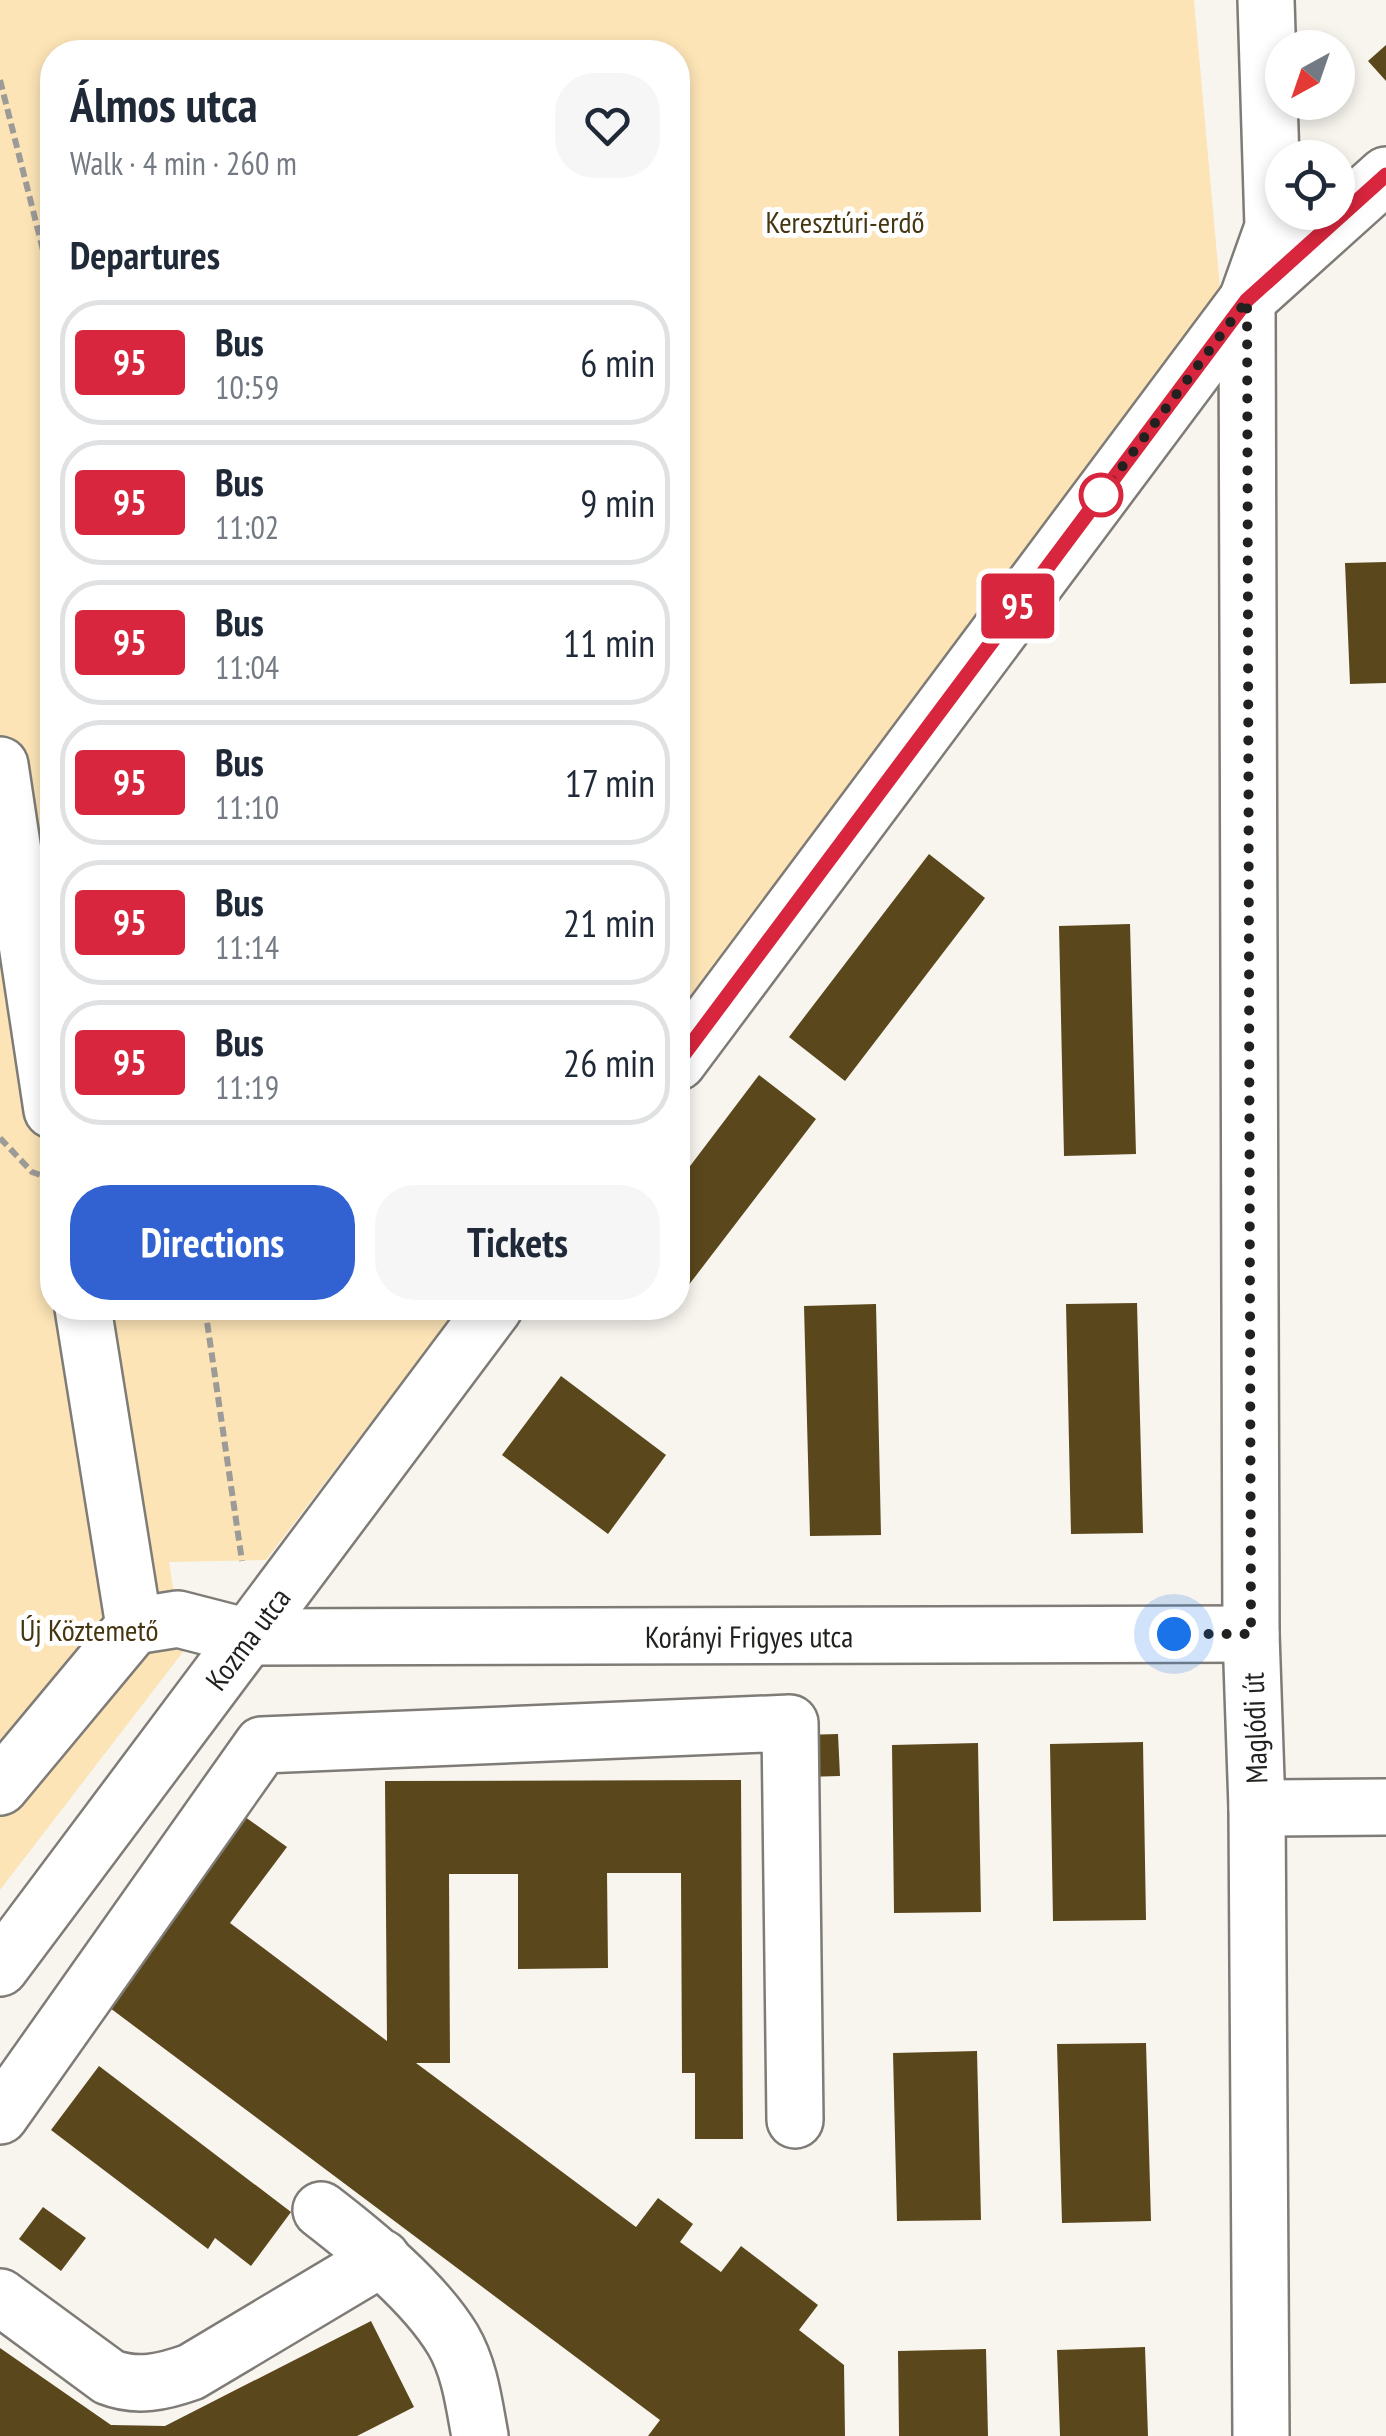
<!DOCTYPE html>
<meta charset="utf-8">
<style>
body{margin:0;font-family:"PT Sans Narrow",sans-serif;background:#f6f6f7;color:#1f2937;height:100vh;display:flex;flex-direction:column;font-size:38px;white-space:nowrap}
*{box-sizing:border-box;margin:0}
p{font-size:32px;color:#747a83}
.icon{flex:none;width:55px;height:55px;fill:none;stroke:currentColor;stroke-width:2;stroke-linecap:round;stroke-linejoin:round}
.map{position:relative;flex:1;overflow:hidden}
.panel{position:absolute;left:40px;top:40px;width:650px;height:1280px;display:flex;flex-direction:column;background:#fff;border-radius:40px;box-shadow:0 5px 15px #0003}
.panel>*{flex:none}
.badge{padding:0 20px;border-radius:8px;font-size:35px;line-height:65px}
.needle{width:65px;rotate:220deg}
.fabs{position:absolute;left:1265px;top:30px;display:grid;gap:20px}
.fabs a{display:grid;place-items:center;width:90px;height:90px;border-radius:50%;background:#fff;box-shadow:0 5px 15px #0003;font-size:50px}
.you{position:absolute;width:50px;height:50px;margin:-25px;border:8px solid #fff;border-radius:50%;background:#1a73e8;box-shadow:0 0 0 15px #1a73e833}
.map>.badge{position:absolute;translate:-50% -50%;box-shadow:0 0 0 5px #fff}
h2{padding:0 30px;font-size:38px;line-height:90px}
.round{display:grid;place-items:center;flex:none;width:105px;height:105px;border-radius:40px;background:#f6f6f7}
.summary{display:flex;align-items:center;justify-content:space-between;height:170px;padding:0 30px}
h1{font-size:48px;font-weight:700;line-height:75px}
.button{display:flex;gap:20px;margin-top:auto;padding:20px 30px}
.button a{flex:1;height:115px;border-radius:40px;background:#3262d1;color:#fff;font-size:40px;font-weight:700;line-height:115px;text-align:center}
.button a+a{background:#f6f6f7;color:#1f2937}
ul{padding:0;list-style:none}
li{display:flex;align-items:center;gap:30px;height:125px;margin:0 20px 15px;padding:0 10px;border:5px solid #e0e1e3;border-radius:40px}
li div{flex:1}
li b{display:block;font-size:38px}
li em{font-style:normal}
li .badge{min-width:110px;font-weight:700;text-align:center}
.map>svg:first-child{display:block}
.green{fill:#fce4b6}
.building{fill:#5b471c}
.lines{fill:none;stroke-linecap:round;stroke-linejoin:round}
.minor-casing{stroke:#7f7c77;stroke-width:60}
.path{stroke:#9d9b97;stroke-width:6;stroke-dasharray:10 5;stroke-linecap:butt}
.minor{stroke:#fff;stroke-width:55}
.line-casing{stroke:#fff;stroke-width:22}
.line{stroke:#d7263d;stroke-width:15}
.walk{stroke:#22211f;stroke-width:10;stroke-dasharray:0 18}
.stop-dot{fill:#fff;stroke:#d7263d;stroke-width:5}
.labels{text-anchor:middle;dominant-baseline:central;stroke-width:10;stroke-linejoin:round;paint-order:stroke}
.park-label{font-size:30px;fill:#453511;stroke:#fff}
.street-label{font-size:30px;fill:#22211f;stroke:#fff}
</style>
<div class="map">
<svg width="1386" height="2436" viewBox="0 0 1386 2436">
<rect width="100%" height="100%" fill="#f8f5ef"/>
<!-- green -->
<path class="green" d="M0 0H1194L1221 299 678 1017V52H52V1308H458L266 1560 169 1562 183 1652 0 1890Z"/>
<!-- building -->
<path class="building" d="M1386 45V81L1368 61Z
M1386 562V683L1350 684 1345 563Z
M929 854 985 898 845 1081 789 1037Z
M1130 924 1136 1154 1064 1156 1059 926Z
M759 1075 816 1119 678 1299V1182Z
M1137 1303 1143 1533 1071 1534 1066 1304Z
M876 1304 881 1535 810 1536 804 1306Z
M561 1376 666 1455 608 1534 502 1455Z
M838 1734 840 1776 805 1777 803 1735Z
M1143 1742 1146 1920 1053 1921 1050 1744Z
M978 1743 981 1912 894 1913 892 1745Z
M741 1780 743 2139H695V2073H682L681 1873H607L608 1968 518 1969V1874H449L450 2063H416L636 2227 658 2198 693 2224 680 2242 721 2272 741 2246 818 2305 799 2330 844 2365 845 2436H648L660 2420 94 1996 234 1809 287 1847 230 1923 387 2041 385 1781Z
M1146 2043 1151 2221 1062 2223 1057 2044Z
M977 2051 981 2220 897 2221 893 2053Z
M99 2066 291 2212 251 2266 215 2238 208 2249 51 2130Z
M43 2207 86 2238 61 2271 19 2239Z
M371 2321 414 2407 357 2436H0V2348L111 2425 165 2426Z
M1145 2347 1148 2436H1060L1057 2350Z
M986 2349 988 2436H899L898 2351Z"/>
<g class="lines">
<defs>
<g id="minor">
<path d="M0 765 52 1110"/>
<path d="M678 1062 1247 300 1386 175"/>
<path id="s1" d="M134 1626 178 1619 248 1637 1251 1634"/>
<path d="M0 1787 134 1626 83 1308"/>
<path d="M1257 1808 1386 1807"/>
<path id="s2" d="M0 1968 494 1308"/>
<path d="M0 2116 262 1745 790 1723 795 2120"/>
<path d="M321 2210C365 2244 424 2292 453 2340 470 2369 474 2404 480 2436"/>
<path d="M0 2297 109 2377C137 2388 163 2382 191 2372L382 2258"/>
<path d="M1261 2436 1257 1808 1251 1634 1247 300 1273 227 1266 0"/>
</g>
</defs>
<!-- minor casing -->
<use href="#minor" class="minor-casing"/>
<!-- path -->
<path class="path" d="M0 80 45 258 52 309
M0 1138 32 1172 52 1179
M205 1308 242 1561"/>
<!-- minor -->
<use href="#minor" class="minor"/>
</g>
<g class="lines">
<defs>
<path id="line" d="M678 1062 1247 300 1386 175"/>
</defs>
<!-- line casing -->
<use href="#line" class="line-casing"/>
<!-- line -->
<use href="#line" class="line"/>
<!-- walk -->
<path class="walk" d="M1101 495 1247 300 1251 1634H1174"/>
</g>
<!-- markers -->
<circle class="stop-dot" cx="1101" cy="495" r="20"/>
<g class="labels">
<!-- park labels -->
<g class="park-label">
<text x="845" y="221">Keresztúri-erdő</text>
<text x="89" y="1629">Új Köztemető</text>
</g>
<!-- street labels -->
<g class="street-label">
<text stroke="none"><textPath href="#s1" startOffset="618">Korányi Frigyes utca</textPath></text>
<text stroke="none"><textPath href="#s2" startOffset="412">Kozma utca</textPath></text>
<text transform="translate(1254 1728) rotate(-92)">Maglódi út</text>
</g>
</g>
</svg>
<div class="fabs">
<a><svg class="needle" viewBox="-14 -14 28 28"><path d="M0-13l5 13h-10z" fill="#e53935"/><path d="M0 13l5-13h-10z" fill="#747a83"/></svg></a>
<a><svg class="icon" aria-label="locate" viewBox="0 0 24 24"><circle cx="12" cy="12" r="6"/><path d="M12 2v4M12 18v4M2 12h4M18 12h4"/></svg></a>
</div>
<div class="you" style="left:1174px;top:1634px"></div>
<b class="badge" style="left:1018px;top:606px;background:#d7263d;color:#fff">95</b>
<section class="panel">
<div class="summary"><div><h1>Álmos utca</h1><p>Walk · 4 min · 260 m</p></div><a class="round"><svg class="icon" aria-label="heart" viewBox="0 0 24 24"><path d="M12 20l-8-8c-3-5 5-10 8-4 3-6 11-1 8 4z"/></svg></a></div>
<h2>Departures</h2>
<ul>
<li><span class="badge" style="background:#d7263d;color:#fff">95</span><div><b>Bus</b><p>10:59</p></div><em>6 min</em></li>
<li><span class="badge" style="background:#d7263d;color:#fff">95</span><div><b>Bus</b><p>11:02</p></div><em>9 min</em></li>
<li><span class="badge" style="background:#d7263d;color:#fff">95</span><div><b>Bus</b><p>11:04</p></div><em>11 min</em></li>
<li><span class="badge" style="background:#d7263d;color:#fff">95</span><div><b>Bus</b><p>11:10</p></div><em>17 min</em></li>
<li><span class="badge" style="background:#d7263d;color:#fff">95</span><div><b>Bus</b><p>11:14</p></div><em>21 min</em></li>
<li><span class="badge" style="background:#d7263d;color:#fff">95</span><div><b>Bus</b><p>11:19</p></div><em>26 min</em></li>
</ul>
<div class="button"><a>Directions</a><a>Tickets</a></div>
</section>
</div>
